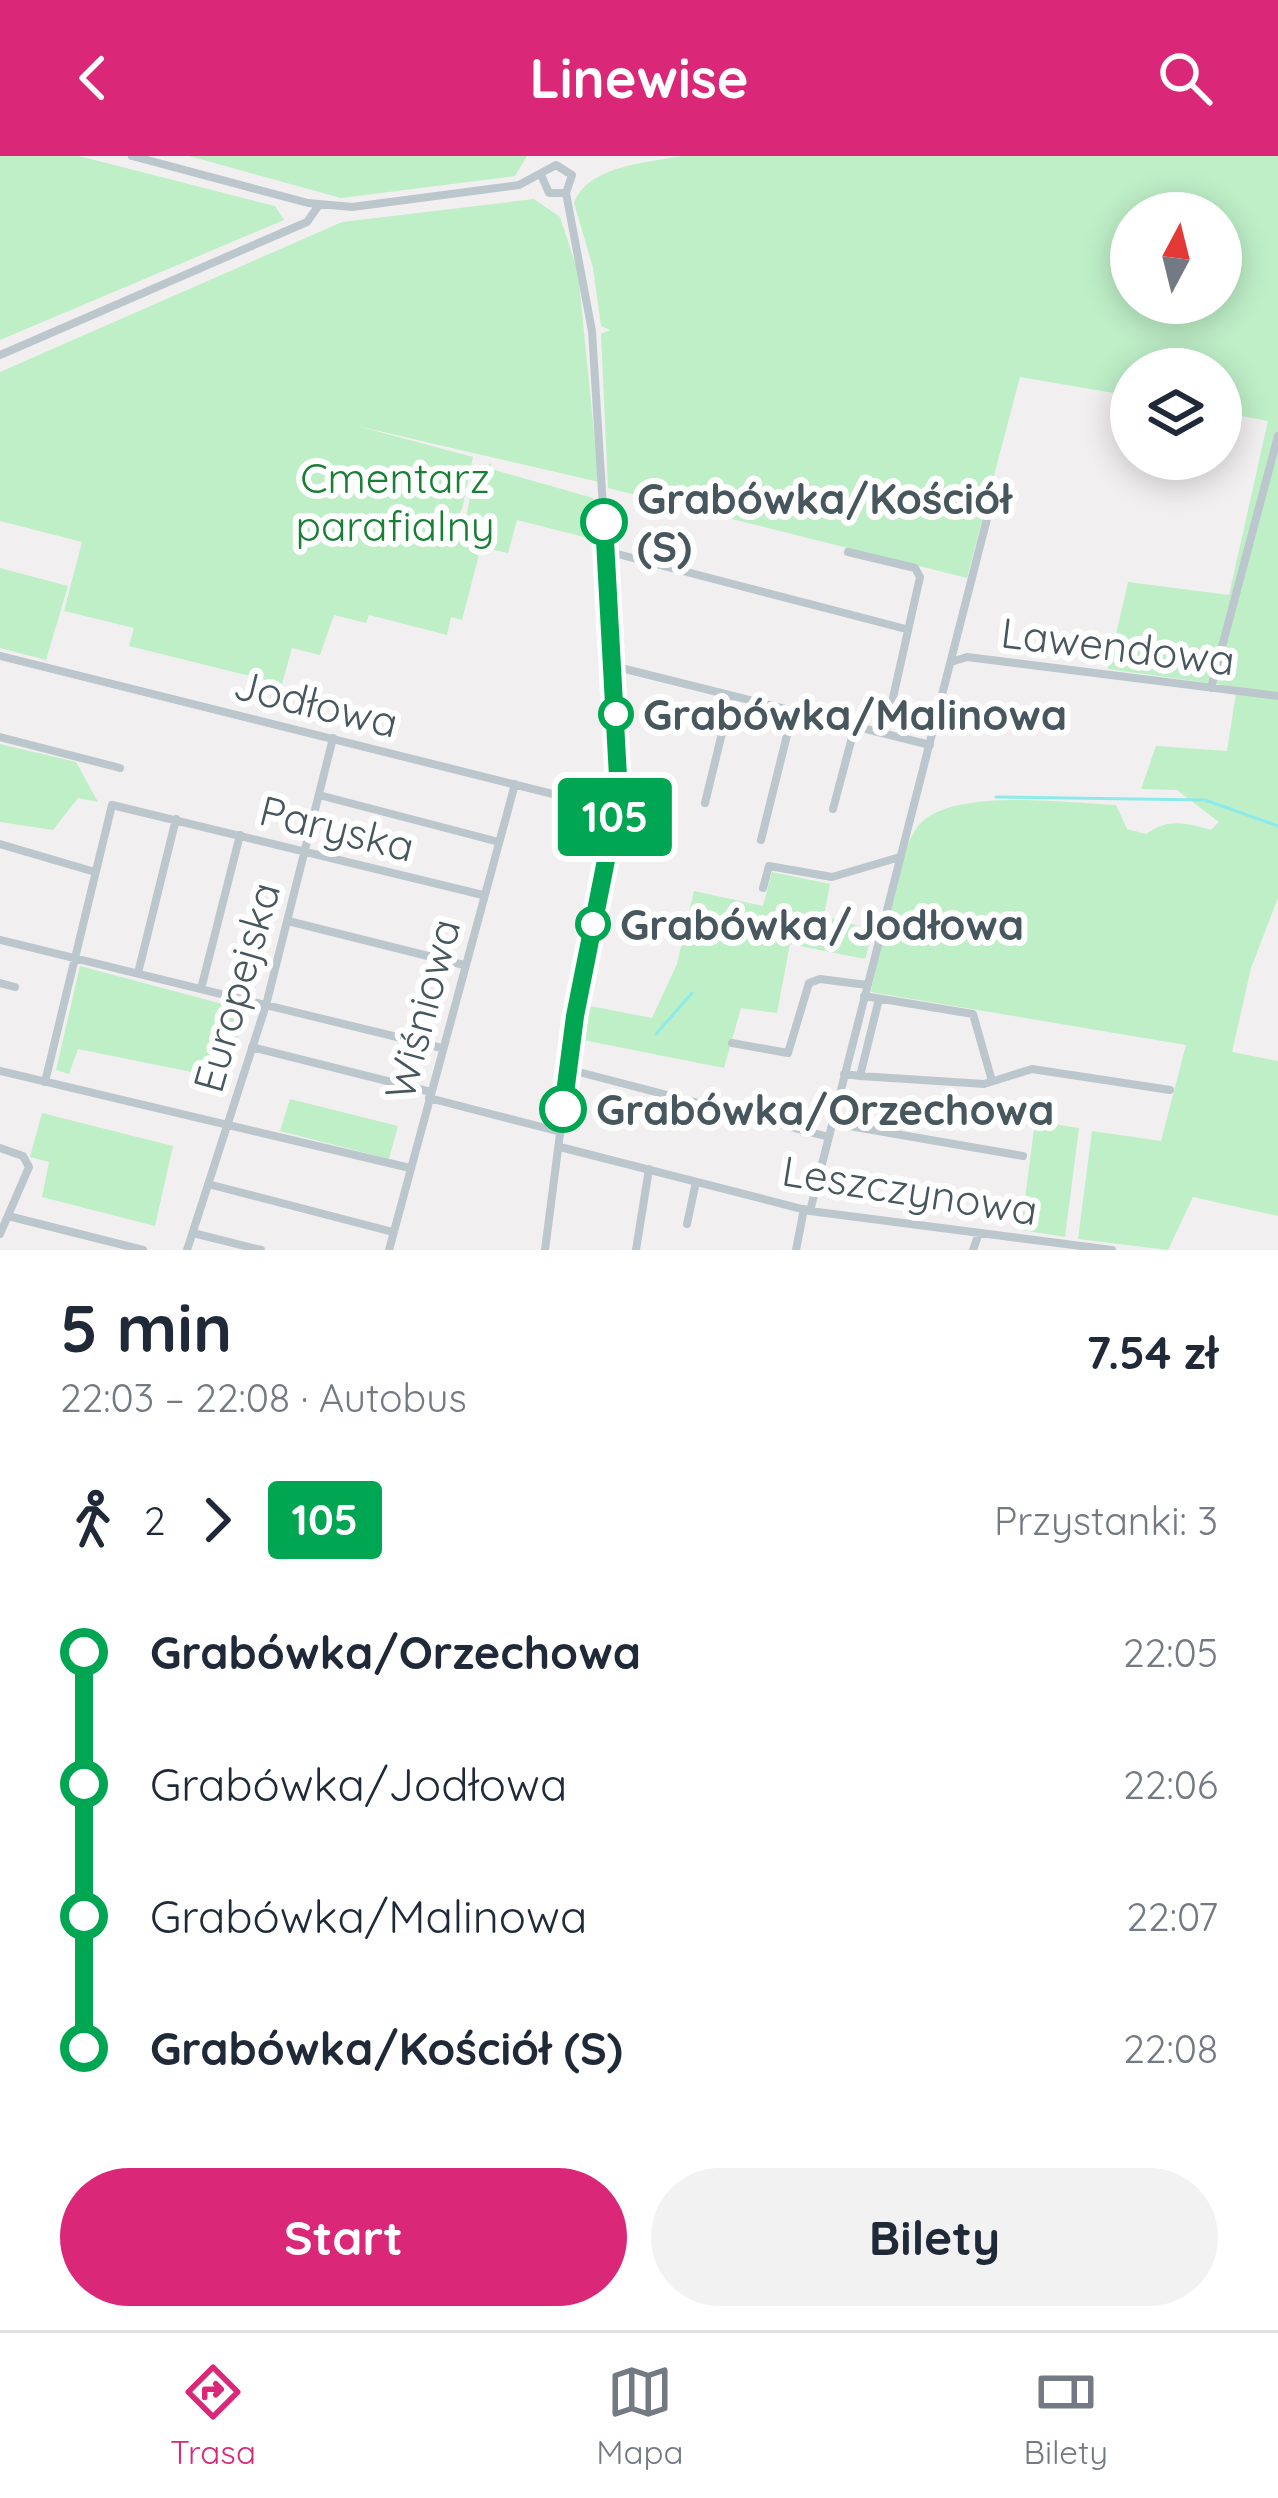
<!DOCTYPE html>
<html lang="pl">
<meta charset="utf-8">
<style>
body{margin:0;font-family:Quicksand,sans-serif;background:#f2f2f3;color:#1f2937;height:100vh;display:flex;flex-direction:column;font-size:45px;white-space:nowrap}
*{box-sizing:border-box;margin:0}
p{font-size:39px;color:#747a83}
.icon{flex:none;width:66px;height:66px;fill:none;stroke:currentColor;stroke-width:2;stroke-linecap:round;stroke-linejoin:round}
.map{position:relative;height:1094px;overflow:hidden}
.sheet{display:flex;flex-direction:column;background:#fff;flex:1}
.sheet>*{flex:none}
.badge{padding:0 24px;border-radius:9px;font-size:42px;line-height:78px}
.needle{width:78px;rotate:7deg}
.buttons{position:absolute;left:1110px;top:36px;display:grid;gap:24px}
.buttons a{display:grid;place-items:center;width:132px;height:132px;border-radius:50%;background:#fff;box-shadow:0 6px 30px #0003;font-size:60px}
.map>.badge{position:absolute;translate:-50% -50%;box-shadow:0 0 0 6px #fff}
.legs{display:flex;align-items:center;gap:18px;height:132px;padding:0 60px;font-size:39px}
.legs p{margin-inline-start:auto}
.summary{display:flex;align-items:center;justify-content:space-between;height:204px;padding:0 60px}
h1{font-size:66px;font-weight:800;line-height:90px}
.cta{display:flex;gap:24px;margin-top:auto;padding:24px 60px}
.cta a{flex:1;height:138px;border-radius:72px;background:#db2777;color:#fff;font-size:48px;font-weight:800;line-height:138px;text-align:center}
.cta a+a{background:#f2f2f3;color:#1f2937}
ul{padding:0 60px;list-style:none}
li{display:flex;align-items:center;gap:42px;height:132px;font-size:45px}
li i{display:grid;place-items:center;width:18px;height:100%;margin:0 15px;background:currentColor}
li i::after{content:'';width:30px;height:30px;margin:-15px;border:9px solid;border-radius:50%;background:#fff}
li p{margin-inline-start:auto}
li:first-child i{background:linear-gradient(#0000 50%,currentColor 0)}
li:last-child i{background:linear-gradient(currentColor 50%,#0000 0)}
header{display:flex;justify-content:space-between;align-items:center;height:156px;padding:0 60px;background:#db2777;color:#fff;font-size:54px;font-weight:800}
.tab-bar{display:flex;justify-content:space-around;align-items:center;height:168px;border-top:3px solid #e0e1e3;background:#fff;font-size:33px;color:#747a83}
.tab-bar a{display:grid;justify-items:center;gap:6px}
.tab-bar .on{color:#db2777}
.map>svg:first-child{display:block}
.green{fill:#beefc7;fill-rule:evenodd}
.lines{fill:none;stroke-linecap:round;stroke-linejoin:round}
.stream{stroke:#8cebea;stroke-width:3}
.minor{stroke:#bbc7cc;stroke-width:8}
.line-1-casing{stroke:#fff;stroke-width:27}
.line-1{stroke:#00a651;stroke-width:18}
.stop-1-dot{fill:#fff;stroke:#00a651;stroke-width:6}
.labels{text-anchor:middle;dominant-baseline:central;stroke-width:12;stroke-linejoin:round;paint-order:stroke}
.park-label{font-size:42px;fill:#187f35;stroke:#fff}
.stop-label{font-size:42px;font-weight:bold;fill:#47575d;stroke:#fff;text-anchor:start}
.street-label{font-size:42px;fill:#47575d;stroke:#fff}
</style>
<header><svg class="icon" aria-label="back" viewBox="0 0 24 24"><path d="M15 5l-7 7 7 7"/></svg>Linewise<svg class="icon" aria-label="search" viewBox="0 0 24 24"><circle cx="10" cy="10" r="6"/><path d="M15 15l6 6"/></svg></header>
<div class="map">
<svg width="1278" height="1094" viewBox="0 0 1278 1094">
<rect width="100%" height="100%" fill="#f2eff0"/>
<!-- green -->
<path class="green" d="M0 0H79L275 50 284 64 0 184Z
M189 0H527L515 20 341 42Z
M682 0H1278V742L1251 812 1232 896 1278 905V1060L1193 1041 1168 1094 1078 1083 1092 975 1161 985 1186 889 871 836C880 799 897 694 919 669 951 631 1069 647 1116 649L1127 673 1146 678C1169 662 1185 667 1211 674L1219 666 1177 634 1141 633 1156 590 1227 595 1237 531 1108 513 1128 426 1229 439 1268 265 1221 256V213H1131V240L1020 221 967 422 608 332 601 178 610 174 601 170 593 112 574 47C589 9 647 7 682 0ZM1131 57H1221V147H1131Z
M534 43 560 61 578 116 599 326 353 269 473 301 462 353 447 381 461 385 475 318 491 307V313L593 342 596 384 517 364 508 397 481 391 462 464 451 461 447 479 369 459 366 467 334 459 320 499 292 492 282 528 129 490 134 472 64 455 82 386 0 365V216L342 66Z
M0 412 68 430 46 504 0 492Z
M0 588 76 606 98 646 78 642 53 674 0 666Z
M772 716 830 728 824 760 873 774 865 803 790 788 777 857 741 852 724 912 583 884 590 850 652 862 677 808 694 735 763 750Z
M80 810 245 854 226 923 78 893 69 918 56 914Z
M290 943 398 970 389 1003 280 975Z
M42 957 173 990 155 1070 42 1041 49 1006 30 1001Z
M1035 965 1079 972 1065 1081 1021 1074Z"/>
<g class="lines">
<!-- stream -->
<path class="stream" d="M996 641 1205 644 1278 670
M656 878 692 837"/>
<!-- minor -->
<path class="minor" d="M132 0 308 47 352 51 519 29 556 9 572 19 566 37
M542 21 549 37H566
M0 199 307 66 319 49
M606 395 906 473
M848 396 915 412 920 421 890 555 877 576
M0 500 617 654
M951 506 967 501 1278 540
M613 510 930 589
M1211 532 1278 280
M0 581 120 612
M319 639 499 686
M705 647 731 540
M833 653 855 570
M761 684 793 555
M0 688 95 716
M763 732 769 710 832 721 900 701
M288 765 464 809
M0 784 442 892
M138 817 176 663
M0 827 15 831
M201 833 240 679
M864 840 973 858 992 925
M732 887 788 897 809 827 820 823 867 829
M252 891 431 936
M567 913 829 981
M0 915 410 1012
M844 918 860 920 879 843
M860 920 984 928 1032 913 1170 934
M45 926 112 649 483 739
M429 942 561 976
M832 967 1023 1000
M560 991 810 1055 1112 1094
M0 992 23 1000 29 1011 0 1078
M208 1028 393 1076
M810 1055 988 359
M8 1060 143 1094
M687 1068 696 1026
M193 1077 261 1094
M187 1094 266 849 333 582
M389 1094 515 628
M545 1094 575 861 620 624 592 175 566 37
M636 1094 649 1013
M796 1094 804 1053
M973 1094 979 1077"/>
</g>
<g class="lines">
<defs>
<path id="line-1" d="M563 953 575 860 619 639 604 366"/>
</defs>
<!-- line-1 casing -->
<use href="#line-1" class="line-1-casing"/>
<!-- line-1 -->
<use href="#line-1" class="line-1"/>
</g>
<!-- markers -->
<g class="stop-1-dot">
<circle cx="604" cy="366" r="21"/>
<circle cx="616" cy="558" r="15"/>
<circle cx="593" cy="768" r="15"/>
<circle cx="563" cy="953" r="21"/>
</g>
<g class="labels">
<!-- park labels -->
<g class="park-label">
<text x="395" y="321">Cmentarz<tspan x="395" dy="48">parafialny</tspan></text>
</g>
<!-- stop labels -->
<g class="stop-label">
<text x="637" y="342">Grabówka/Kościół<tspan x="637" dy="48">(S)</tspan></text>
<text x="643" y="558">Grabówka/Malinowa</text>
<text x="620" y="768">Grabówka/Jodłowa</text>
<text x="596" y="953">Grabówka/Orzechowa</text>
</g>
<!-- street labels -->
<g class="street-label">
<text transform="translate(1118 490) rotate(7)">Lawendowa</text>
<text transform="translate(316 547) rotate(14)">Jodłowa</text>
<text transform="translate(337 672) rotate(14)">Paryska</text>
<text transform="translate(236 831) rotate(-74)">Europejska</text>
<text transform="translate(422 853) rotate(-75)">Wiśniowa</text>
<text transform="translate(910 1034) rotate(9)">Leszczynowa</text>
</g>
</g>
</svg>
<div class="buttons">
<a><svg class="needle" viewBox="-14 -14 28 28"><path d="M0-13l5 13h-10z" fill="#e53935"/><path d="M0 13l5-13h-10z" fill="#747a83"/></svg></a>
<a><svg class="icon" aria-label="layers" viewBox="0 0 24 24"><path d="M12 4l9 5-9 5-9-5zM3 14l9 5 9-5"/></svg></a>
</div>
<b class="badge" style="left:615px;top:661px;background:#00a651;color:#fff">105</b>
</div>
<section class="sheet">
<div class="summary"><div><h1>5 min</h1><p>22:03 – 22:08 · Autobus</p></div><b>7.54 zł</b></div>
<div class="legs"><svg class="icon" aria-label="walk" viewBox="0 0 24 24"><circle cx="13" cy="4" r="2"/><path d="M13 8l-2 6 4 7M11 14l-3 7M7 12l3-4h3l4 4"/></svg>2<svg class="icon" aria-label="forward" viewBox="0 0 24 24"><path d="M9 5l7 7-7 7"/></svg><b class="badge" style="background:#00a651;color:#fff">105</b><p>Przystanki: 3</p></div>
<ul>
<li><i style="color:#00a651"></i><b>Grabówka/Orzechowa</b><p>22:05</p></li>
<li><i style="color:#00a651"></i><span>Grabówka/Jodłowa</span><p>22:06</p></li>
<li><i style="color:#00a651"></i><span>Grabówka/Malinowa</span><p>22:07</p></li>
<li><i style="color:#00a651"></i><b>Grabówka/Kościół (S)</b><p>22:08</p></li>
</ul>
<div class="cta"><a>Start</a><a>Bilety</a></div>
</section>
<nav class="tab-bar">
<a class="on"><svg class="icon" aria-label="directions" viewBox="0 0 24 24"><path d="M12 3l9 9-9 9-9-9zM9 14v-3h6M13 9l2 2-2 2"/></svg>Trasa</a>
<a><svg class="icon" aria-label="map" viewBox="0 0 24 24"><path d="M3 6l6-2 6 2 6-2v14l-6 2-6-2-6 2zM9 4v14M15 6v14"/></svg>Mapa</a>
<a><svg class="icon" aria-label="tickets" viewBox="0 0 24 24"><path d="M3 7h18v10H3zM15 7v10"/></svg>Bilety</a>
</nav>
